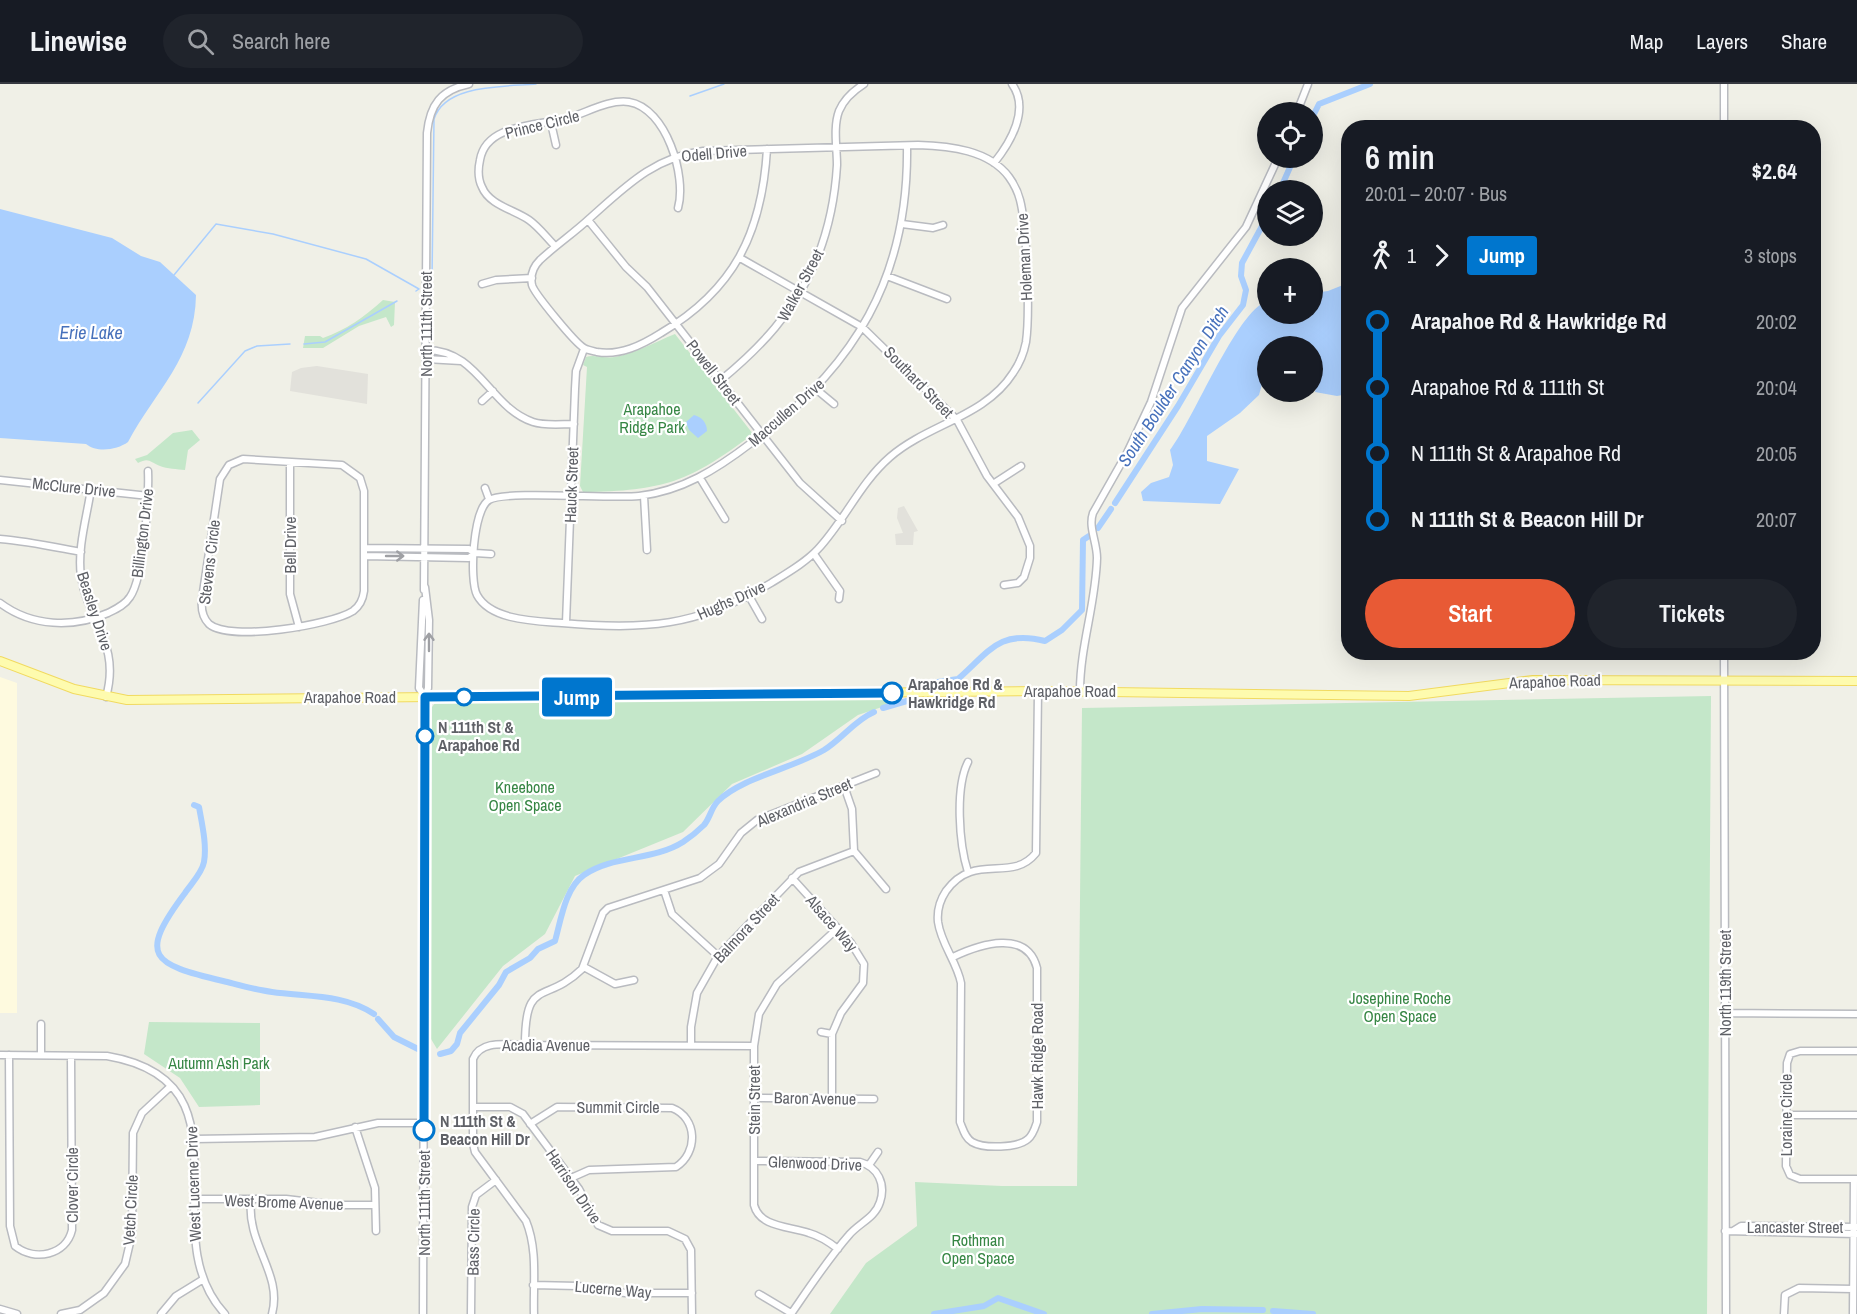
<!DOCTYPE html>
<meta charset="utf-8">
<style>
body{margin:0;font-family:"Archivo Narrow",sans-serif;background:#20242c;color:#f1f3f6;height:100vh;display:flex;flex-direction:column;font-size:22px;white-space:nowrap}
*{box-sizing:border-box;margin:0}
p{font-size:20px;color:#9ea1a6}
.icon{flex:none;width:33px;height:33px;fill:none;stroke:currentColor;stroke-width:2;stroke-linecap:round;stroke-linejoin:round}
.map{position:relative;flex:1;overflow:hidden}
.side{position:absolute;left:1341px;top:36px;width:480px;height:540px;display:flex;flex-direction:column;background:#171b24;border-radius:24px;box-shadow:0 6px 24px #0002}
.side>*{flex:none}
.badge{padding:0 12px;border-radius:4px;font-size:21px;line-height:39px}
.tools{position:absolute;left:1257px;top:18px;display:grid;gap:12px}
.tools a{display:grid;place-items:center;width:66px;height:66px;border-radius:50%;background:#171b24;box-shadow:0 6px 24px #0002;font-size:30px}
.map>.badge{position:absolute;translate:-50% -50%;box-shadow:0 0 0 3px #fff}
.legs{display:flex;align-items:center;gap:9px;height:66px;padding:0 24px;font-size:20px}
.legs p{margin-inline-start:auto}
.summary{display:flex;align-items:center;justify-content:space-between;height:102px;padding:0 24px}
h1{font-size:33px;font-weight:600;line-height:45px}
.primary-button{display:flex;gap:12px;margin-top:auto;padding:12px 24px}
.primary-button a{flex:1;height:69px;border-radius:36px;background:#e85a35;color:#fff;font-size:24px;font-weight:600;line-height:69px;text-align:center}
.primary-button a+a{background:#20242c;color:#f1f3f6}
ul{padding:0 24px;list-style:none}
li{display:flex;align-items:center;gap:21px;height:66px;font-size:22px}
li i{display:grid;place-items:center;width:9px;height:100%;margin:0 8px;background:currentColor}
li i::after{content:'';width:15px;height:15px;margin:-8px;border:4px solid;border-radius:50%;background:#171b24}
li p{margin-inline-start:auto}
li:first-child i{background:linear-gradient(#0000 50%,currentColor 0)}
li:last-child i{background:linear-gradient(currentColor 50%,#0000 0)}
header{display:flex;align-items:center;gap:36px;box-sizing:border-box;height:84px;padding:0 30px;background:#171b24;border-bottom:2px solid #363941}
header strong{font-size:28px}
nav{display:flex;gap:33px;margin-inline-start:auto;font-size:21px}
.search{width:420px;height:54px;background:#20242c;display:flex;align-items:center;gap:15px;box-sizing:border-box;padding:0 21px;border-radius:33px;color:#9ea1a6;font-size:22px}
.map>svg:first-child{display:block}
.commercial{fill:#fefadf}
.industrial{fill:#e2e1db}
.green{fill:#c4e7c9}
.water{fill:#aacffe}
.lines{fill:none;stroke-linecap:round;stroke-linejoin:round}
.stream{stroke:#aacffe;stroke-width:1.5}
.canal{stroke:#aacffe;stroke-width:6}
.minor-casing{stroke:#b9bbc0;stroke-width:9}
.major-casing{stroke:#f1da60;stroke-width:10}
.minor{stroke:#fff;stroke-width:6}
.major{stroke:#fefbae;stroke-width:8}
.oneway{stroke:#9fa0a4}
.line-1-casing{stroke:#fff;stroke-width:14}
.line-1{stroke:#0076ce;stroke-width:9}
.stop-1-dot{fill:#fff;stroke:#0076ce;stroke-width:3}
.labels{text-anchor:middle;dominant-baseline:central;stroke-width:4.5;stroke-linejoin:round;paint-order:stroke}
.street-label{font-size:16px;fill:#5f6167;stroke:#fff}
.park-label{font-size:16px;fill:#368644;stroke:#fff}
.stop-label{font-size:16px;font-weight:bold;fill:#5f6167;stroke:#fff;text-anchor:start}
.water-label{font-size:18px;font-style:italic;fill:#4771bb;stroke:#fff}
</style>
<header>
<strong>Linewise</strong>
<div class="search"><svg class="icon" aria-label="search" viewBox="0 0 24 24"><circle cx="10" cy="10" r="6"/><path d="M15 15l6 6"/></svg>Search here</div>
<nav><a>Map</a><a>Layers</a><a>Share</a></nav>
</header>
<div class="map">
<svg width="1857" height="1230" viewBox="0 0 1857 1230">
<rect width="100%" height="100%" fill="#f0f0e7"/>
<!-- commercial -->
<path class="commercial" d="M0 593 17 599V929H0Z"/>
<!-- industrial -->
<path class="industrial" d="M317 282 368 290 367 320 290 307 292 288 301 284Z
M904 422 918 447 914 448 913 461H896L895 450 903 449 897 434 898 424Z"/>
<!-- green -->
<path class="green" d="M383 216 395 218 394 241 391 243 386 233 359 242 323 264H303L305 252H320L323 254C346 246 364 233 383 216Z
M675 250 753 350C689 398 664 407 583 408L580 402 587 283 583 281 586 273C594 270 605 275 615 273 636 269 655 258 675 250Z
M192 346 200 356 188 366 185 386C177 385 167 385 160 382 150 378 149 373 138 379L135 375 147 371 173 349Z
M1711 612 1707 1230H830L866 1179 917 1142 915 1098 1002 1102H1077L1082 624Z
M906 615 858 631 802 670 732 700 683 748 575 792 545 850 503 882 437 965 431 955 429 627 435 619Z
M149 938 260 939V1021L199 1023 180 994 144 970Z"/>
<!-- water -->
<path class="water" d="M0 125 112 154 141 172 160 178 196 211C195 274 156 306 128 358 117 366 97 369 86 360L0 354Z
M1348 199V310L1337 312 1315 308 1320 288 1313 287 1312 262H1268L1267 291 1264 293 1259 311 1240 329 1207 352V377L1239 385 1220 420 1143 417 1141 408 1151 399 1169 393 1173 381 1170 366C1194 335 1236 228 1267 217L1268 230H1312L1313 209 1328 207Z
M694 331C702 333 707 339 707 347L698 354 689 346 686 338Z"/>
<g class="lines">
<!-- stream -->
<path class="stream" d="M690 12 724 0
M174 191 216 140 273 150 366 175 419 205 416 207
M432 196 434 35C445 0 503 3 536 0
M304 260 325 258 397 217
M198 319 245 267 257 262 290 260"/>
<!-- canal -->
<path class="canal" d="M1312 34 1319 20 1370 0
M1280 106 1294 74
M1115 419 1178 322 1219 252 1243 221 1246 206 1241 192 1242 179 1268 131
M1098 444 1111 425
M916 605 918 601 958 595C988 569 999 545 1045 557L1062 546 1082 526 1083 456 1089 452
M883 624 917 614
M194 721 199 723C202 740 207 761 204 778 202 789 191 800 185 809 137 873 152 880 223 897 239 901 256 906 272 908 307 913 344 910 374 930
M378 935 394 953 418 965
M440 970 451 967 457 960 460 949 499 901 506 888 530 874 538 865 555 857C561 836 565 804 584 791 613 771 653 777 683 758 689 754 698 747 704 741 710 734 711 724 718 717 741 694 793 684 824 666 842 655 855 636 874 628
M1273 1227 1313 1230
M934 1230 984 1222 998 1214 1044 1230
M1152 1230 1202 1225 1263 1226"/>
<defs>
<path id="minor" d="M1724 0V44
M1297 28 1308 0
M551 39 556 61
M767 65C762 149 734 206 661 249 642 261 620 272 597 268 593 267 587 266 584 264 575 259 534 209 532 201 530 191 533 183 540 176 556 161 574 149 590 134 625 103 654 73 703 67L918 61C950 62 989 66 1009 93 1014 100 1018 108 1020 116 1027 143 1030 230 1026 258 1024 269 1020 279 1013 289 985 333 928 340 890 373 860 399 845 436 818 465 805 479 787 489 771 499 697 543 645 546 562 539 537 537 491 537 477 511 469 496 473 425 489 416 505 406 610 415 639 412 682 407 717 385 751 359 855 284 909 192 907 62
M994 79C1011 58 1030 25 1012 0
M588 136 626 183 647 203 800 399 842 437
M902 140 933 144 943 141
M555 162C547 154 539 143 529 136 515 126 489 121 482 103 478 95 478 85 480 76 486 39 539 42 568 34 586 29 609 15 629 18 666 24 687 92 678 124
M740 174 862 243 957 336 987 392 1018 433 1030 462V474L1024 493 1018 499 1004 501
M887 192 947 215
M482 200 496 196 532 194
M426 266C479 266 489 323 533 338 545 342 561 340 574 340
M426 275 461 277
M721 296C761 263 794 228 815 179 828 148 835 115 837 81 837 64 833 43 839 27 844 15 853 7 864 0
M817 306 834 320
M482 317 493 307
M243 375 342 381 360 394 364 407V507C363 515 360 522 353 527 331 541 230 558 209 540 202 533 201 524 202 515L220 395 229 381Z
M290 378V510L299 543
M700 394 725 435
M0 396 149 412
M993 400 1021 382
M485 404 489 415
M91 405C87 432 77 465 81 492 88 538 121 560 106 613
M644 412 647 466
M0 455C27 457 54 463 81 468
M364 464 469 465 475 469 491 470
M814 470 840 507 839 515
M364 472 469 474 475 469
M424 506 427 49C430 20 441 6 469 0
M749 512 762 535
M423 516 419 604 425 613
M0 519C32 543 73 544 108 529 116 525 125 521 130 513 144 493 149 412 148 387
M566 539 575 305 576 287 584 265
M1724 568 1726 1230
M1080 607C1080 562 1096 519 1097 474 1097 458 1088 443 1093 429L1127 369 1151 318 1182 224 1246 143 1278 74
M968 678C955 704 959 760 968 788
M844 702 852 725 854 767 886 805
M792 794 851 859 864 880 863 899 841 929 832 950V1015
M664 806 672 830 718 872
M953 873C980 860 1027 845 1037 884V1038C1035 1044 1033 1051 1028 1055 1018 1064 984 1065 972 1058 965 1054 963 1045 960 1038L961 899C957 878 941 860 938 838 937 828 940 816 946 807 975 767 1011 800 1036 769L1038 607
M584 883 615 900 634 896
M1725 929 1857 930
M821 948 832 950
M525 961C525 892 545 921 582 885L603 829 608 824 700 794 719 780 741 749 757 736 876 689
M691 961V943L697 909 718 872 799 788 854 767
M1857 967H1800L1790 970 1787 979 1786 1082 1790 1091 1800 1095H1857
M0 971 107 972C260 998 148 1148 225 1230
M9 971 10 1142 15 1162C35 1178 66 1171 72 1146L71 972
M41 971V940
M755 1014 874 1015
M473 1023H510L523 1030 579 1105 598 1141 612 1147H668L685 1155 691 1166 692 1230
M1786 1031H1857
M530 1040 557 1023 672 1024C698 1034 698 1069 676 1083L589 1086 571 1094
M355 1043 375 1104 376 1147
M194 1055 315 1053 378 1039H424
M754 1077 860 1078C878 1083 886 1100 880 1118 875 1134 859 1139 849 1151 828 1175 809 1204 791 1230
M869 1081 878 1068
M194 1115H286L336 1121H375
M251 1115C246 1161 283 1189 272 1230
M1725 1147 1856 1150
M1733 1147 1741 1142 1857 1143
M838 1165C829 1158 820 1152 809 1149 790 1142 760 1144 754 1121V962L759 930 777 900 838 844
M533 1201 578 1202 625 1209H692
M759 1210 791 1229
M0 1225 17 1230
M61 1230 80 1226 104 1209 125 1180 132 1150 133 1049 142 1029 171 1002
M161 1230 176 1212 202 1196
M423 1230 425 613 428 604 429 536 425 503
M471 1230 472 1123 476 1111 496 1096
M534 1230C533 1199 538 1166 526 1137L475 1068 473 1060V975C481 955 508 961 525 961L754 962
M1784 1230 1785 1211 1799 1204 1853 1205
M1853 1230 1854 1095"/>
<path id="major" d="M0 577 74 605 127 616 1038 607 1409 612 1533 596 1857 597"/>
</defs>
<!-- minor casing -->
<use href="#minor" class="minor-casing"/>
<!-- major casing -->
<use href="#major" class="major-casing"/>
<!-- minor -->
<use href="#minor" class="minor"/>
<!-- major -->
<use href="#major" class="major"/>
</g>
<!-- one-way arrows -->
<defs><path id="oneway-shaft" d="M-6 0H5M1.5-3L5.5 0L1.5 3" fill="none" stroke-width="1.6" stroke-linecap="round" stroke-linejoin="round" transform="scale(1.5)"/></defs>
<g class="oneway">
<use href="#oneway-shaft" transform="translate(395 472)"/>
<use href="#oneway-shaft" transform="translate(429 558) rotate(-90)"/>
</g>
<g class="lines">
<defs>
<path id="line-1" d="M424 1046 425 613 892 609"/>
</defs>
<!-- line-1 casing -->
<use href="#line-1" class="line-1-casing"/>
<!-- line-1 -->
<use href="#line-1" class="line-1"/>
</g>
<!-- markers -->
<g class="stop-1-dot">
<circle cx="892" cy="609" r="10"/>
<circle cx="464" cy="613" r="8"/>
<circle cx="425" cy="652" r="8"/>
<circle cx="424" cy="1046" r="10"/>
</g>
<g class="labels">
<!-- street labels -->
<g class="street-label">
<text transform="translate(542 40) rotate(-14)">Prince Circle</text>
<text transform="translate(714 69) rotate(-5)">Odell Drive</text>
<text transform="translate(1024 173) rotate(-93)">Holeman Drive</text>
<text transform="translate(800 201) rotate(-62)">Walker Street</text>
<text transform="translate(426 240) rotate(-90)">North 111th Street</text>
<text transform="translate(714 288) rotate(52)">Powell Street</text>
<text transform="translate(919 298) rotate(46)">Southard Street</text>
<text transform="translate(786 328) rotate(-41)">Maccullen Drive</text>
<text transform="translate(571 401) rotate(-88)">Hauck Street</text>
<text transform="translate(74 403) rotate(6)">McClure Drive</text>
<text transform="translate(142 449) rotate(-83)">Billington Drive</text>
<text transform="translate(290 461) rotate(-90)">Bell Drive</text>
<text transform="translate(209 478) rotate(-83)">Stevens Circle</text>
<text transform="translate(731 516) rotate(-24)">Hughs Drive</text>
<text transform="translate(95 527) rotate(72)">Beasley Drive</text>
<text transform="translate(1555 597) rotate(-2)">Arapahoe Road</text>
<text x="1070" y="607">Arapahoe Road</text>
<text x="350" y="613">Arapahoe Road</text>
<text transform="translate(804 718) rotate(-23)">Alexandria Street</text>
<text transform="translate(832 839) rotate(49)">Alsace Way</text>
<text transform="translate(746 844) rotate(-47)">Balmora Street</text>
<text transform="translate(1725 899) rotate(-90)">North 119th Street</text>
<text x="546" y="961">Acadia Avenue</text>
<text transform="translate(1037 972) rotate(-90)">Hawk Ridge Road</text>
<text transform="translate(815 1014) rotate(1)">Baron Avenue</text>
<text transform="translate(754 1016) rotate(-90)">Stein Street</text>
<text x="618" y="1023">Summit Circle</text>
<text transform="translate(1786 1031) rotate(-90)">Loraine Circle</text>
<text transform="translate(815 1079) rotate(2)">Glenwood Drive</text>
<text transform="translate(193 1100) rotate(-92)">West Lucerne Drive</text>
<text transform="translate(72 1101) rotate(-90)">Clover Circle</text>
<text transform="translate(574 1102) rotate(56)">Harrison Drive</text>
<text transform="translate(284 1118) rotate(2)">West Brome Avenue</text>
<text transform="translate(424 1119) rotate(-90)">North 111th Street</text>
<text transform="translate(130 1126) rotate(-87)">Vetch Circle</text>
<text x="1795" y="1143">Lancaster Street</text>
<text transform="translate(473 1158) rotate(-89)">Bass Circle</text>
<text transform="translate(613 1205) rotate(5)">Lucerne Way</text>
</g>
<!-- park labels -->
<g class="park-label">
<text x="652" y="325">Arapahoe<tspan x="652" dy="18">Ridge Park</tspan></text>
<text x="525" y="703">Kneebone<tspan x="525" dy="18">Open Space</tspan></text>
<text x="1400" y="914">Josephine Roche<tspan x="1400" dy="18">Open Space</tspan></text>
<text x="219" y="979">Autumn Ash Park</text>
<text x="978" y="1156">Rothman<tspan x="978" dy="18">Open Space</tspan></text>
</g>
<!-- stop labels -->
<g class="stop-label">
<text x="908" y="600">Arapahoe Rd &amp;<tspan x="908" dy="18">Hawkridge Rd</tspan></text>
<text x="438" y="643">N 111th St &amp;<tspan x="438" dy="18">Arapahoe Rd</tspan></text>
<text x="440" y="1037">N 111th St &amp;<tspan x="440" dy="18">Beacon Hill Dr</tspan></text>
</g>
<!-- water labels -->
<g class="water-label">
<text x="91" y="248">Erie Lake</text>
<text transform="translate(1173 302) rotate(-57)">South Boulder Canyon Ditch</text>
</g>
</g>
</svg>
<div class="tools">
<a><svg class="icon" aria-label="locate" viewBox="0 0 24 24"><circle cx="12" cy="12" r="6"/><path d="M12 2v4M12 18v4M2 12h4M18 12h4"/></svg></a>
<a><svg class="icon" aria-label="layers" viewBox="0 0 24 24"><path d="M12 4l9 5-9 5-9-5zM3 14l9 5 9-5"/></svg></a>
<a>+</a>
<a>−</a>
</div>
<b class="badge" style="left:577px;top:613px;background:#0076ce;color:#fff">Jump</b>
<section class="side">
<div class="summary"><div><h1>6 min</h1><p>20:01 – 20:07 · Bus</p></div><b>$2.64</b></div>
<div class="legs"><svg class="icon" aria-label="walk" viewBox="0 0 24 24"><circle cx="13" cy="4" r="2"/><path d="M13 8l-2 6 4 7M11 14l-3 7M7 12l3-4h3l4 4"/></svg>1<svg class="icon" aria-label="forward" viewBox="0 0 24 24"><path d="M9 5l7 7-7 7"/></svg><b class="badge" style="background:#0076ce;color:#fff">Jump</b><p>3 stops</p></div>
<ul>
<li><i style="color:#0076ce"></i><b>Arapahoe Rd &amp; Hawkridge Rd</b><p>20:02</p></li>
<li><i style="color:#0076ce"></i><span>Arapahoe Rd &amp; 111th St</span><p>20:04</p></li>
<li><i style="color:#0076ce"></i><span>N 111th St &amp; Arapahoe Rd</span><p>20:05</p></li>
<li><i style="color:#0076ce"></i><b>N 111th St &amp; Beacon Hill Dr</b><p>20:07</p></li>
</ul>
<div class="primary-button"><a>Start</a><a>Tickets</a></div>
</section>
</div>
